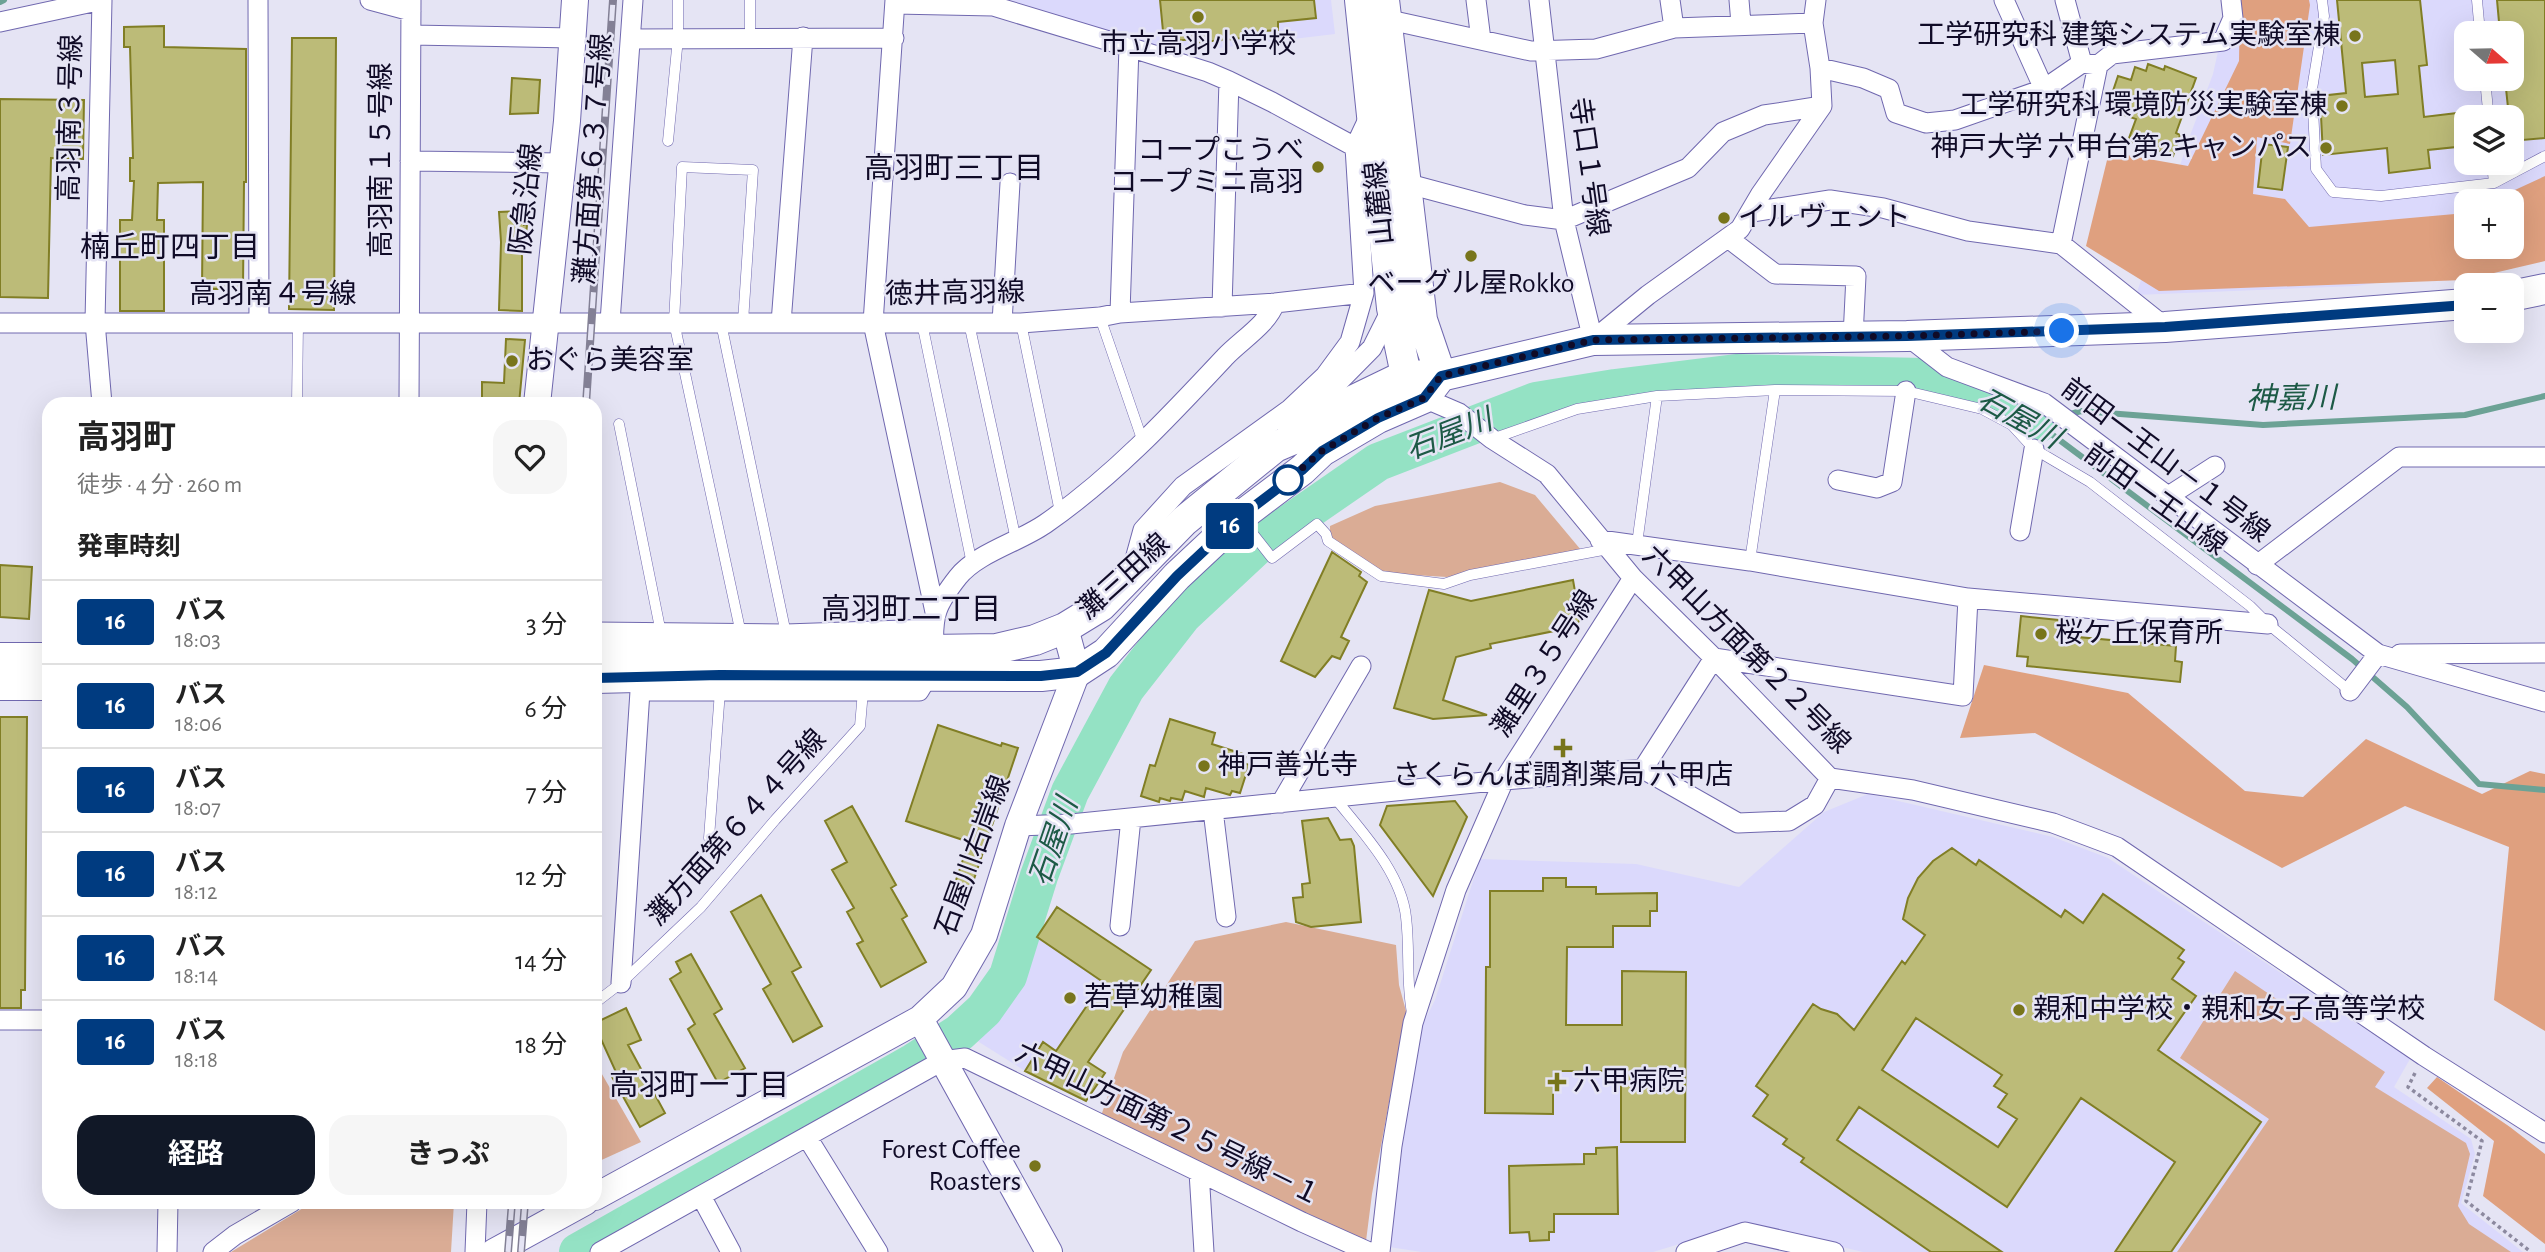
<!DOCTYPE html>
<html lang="ja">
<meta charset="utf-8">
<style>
body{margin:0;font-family:"Alegreya Sans","Noto Sans JP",sans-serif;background:#f6f6f6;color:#222;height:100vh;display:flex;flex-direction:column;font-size:26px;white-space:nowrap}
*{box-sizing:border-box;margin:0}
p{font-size:23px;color:#767676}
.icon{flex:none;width:38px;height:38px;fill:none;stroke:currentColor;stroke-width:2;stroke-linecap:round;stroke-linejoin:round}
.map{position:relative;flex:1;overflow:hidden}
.panel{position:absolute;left:42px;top:397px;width:560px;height:812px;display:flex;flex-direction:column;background:#fff;border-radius:21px;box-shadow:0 7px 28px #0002}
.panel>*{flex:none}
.badge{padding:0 14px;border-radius:5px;font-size:24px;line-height:46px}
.needle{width:46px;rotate:110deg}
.fabs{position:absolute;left:2454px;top:21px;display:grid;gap:14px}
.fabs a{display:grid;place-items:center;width:70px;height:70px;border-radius:14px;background:#fff;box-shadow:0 7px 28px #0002;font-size:35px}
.you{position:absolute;width:35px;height:35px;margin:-18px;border:5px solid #fff;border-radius:50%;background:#1a73e8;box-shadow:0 0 0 10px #1a73e833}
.map>.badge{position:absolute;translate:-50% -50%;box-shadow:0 0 0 4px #fff}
h2{padding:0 35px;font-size:26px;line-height:63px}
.round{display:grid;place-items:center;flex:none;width:74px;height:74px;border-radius:21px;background:#f6f6f6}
.summary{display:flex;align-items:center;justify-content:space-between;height:119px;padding:0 35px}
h1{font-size:33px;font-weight:700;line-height:52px}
.primary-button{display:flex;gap:14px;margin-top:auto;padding:14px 35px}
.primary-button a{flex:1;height:80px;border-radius:21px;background:#111827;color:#fff;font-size:28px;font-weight:700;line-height:80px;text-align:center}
.primary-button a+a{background:#f6f6f6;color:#222}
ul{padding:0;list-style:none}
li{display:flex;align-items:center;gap:21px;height:84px;padding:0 35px;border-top:2px solid #e0e0e0}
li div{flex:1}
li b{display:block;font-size:26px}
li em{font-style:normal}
li .badge{min-width:77px;font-weight:700;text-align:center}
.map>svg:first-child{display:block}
.built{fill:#dbd9fc;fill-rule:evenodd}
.green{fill:#daac95}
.forest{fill:#dfa07f}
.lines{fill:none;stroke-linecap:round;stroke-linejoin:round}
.stream{stroke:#6ca295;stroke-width:6}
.river{stroke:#94e2c4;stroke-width:38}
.building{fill:#bcbb78;stroke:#817e25;stroke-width:2;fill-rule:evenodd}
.lane-casing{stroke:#7068af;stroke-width:11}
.street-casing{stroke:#7068af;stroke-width:21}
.secondary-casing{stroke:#7068af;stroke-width:28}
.primary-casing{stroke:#7068af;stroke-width:32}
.path{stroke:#8c899f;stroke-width:3.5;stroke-dasharray:3.5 3.5;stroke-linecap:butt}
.lane{stroke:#fff;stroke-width:10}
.street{stroke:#fff;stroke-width:19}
.secondary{stroke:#fff;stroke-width:26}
.primary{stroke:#fff;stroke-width:30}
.rail-casing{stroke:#838095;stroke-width:8}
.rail{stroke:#e5e4f4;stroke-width:5;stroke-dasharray:16;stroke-linecap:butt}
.line-casing{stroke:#fff;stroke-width:16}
.line{stroke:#003b80;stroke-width:10}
.walk{stroke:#100b27;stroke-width:7;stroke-dasharray:0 12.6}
.poi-dot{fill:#78751b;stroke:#e5e4f4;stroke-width:2.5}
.stop-dot{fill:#fff;stroke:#003b80;stroke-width:3.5}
.labels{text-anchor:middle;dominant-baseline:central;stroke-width:5;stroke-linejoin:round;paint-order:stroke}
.poi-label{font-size:28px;fill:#100b27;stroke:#e5e4f4;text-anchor:start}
.street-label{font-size:28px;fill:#100b27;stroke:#e5e4f4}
.neighbourhood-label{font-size:30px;fill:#100b27;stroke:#e5e4f4}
.water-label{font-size:30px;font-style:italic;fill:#1d5a46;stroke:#e5e4f4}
</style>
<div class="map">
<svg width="2545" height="1252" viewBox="0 0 2545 1252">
<rect width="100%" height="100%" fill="#e5e4f4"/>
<!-- built -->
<path class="built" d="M1010 0H1331L1335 34 1177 53Z
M2223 0H2545V258L2356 286 2136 295 2191 133 2213 74 2225 20ZM2466 33H2511V79H2466ZM2466 117H2511V163H2466ZM2466 201H2511V247H2466Z
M1868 794 2053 837 2108 858 2410 1059 2394 1087 2471 1139 2475 1154 2461 1203 2523 1252H1863L1746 1224 1653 1252H1422L1389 1247 1418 1034 1435 1000 1480 859 1636 864 1739 887 1824 812Z
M1037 937 1151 970 1088 1062 1105 1073 1086 1101 1025 1071 971 1037 1002 1009 1016 987 1034 938Z"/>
<!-- green -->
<path class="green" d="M1500 482 1535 495 1581 550 1447 577 1381 573 1330 541V526L1375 506Z
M1286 922 1396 945 1399 985 1406 1011 1372 1194 1366 1241 1101 1116 1123 1052 1195 941Z
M2235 971 2385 1072 2375 1087 2466 1143 2470 1154 2458 1206 2469 1224 2511 1252H2177L2269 1119 2180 1058Z
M595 1062 641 1142 595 1163Z
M313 1202H454L451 1252H231Z"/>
<!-- forest -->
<path class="forest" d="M2240 0H2309L2310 5 2290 144 2257 137 2253 194 2285 199 2309 227 2466 213V247H2511V201H2491L2545 176V261L2464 280 2159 291 2086 246 2109 152 2188 166 2239 61Z
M1984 665 2128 693 2245 791 2303 797 2366 739 2482 794 2530 771 2545 774V1031L2494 1000 2509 847 2405 806 2282 868 2035 733 1960 738Z
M2437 1077 2510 1127 2545 1154V1244L2483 1196 2494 1141 2427 1088Z"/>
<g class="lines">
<!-- stream -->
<path class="stream" d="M0 2 4 0
M2067 415 2081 411 2263 425 2465 415 2545 396
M2038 424 2352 659 2407 707 2479 784 2545 790"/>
<!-- river -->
<path class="river" d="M578 1252 914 1062 959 1033 984 1010 1008 976 1039 876 1070 792 1126 688 1183 615 1258 545 1378 462 1536 401 1615 388 1736 373 1925 377 1991 396 2038 424"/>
</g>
<!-- building -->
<path class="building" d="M1160 0H1314L1316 18 1278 22V30L1263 31V36L1193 43V39L1175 41 1163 31Z
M2337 0H2420L2427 65 2419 66 2424 117 2466 112V146L2428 150 2430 168 2389 173 2387 148 2323 155 2320 96 2346 93ZM2395 60 2398 94 2365 97 2362 63Z
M2497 0H2545V138L2511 141V117H2509L2505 79H2511V33H2500Z
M164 26V47L246 49V182H244L243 289H202L203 182 158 183 157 220H164V311H120V220H132L134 181H130V158H133L130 47H124V27Z
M292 38H336L334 310 289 309Z
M2148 64 2164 70 2165 66 2196 78 2176 133 2180 135 2173 156 2128 141 2136 119 2107 109 2118 76 2131 80 2135 67 2146 71Z
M512 78 540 80 538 113 510 114Z
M0 99 84 100 83 159 51 158 48 298 0 297Z
M2263 144 2288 147 2282 190 2258 187Z
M517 211V216H524V225H527L525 244 522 243V311L499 310 501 242 499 212Z
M506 339 525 340 519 404H482V382L504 383Z
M1332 552 1361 572 1359 576 1367 582 1341 637 1349 641 1340 659 1332 656 1315 677 1281 661Z
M0 565 32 567 29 619 0 617Z
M1573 580 1580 620 1574 627 1490 644 1491 648 1456 657 1443 700 1487 715 1433 719 1394 708 1429 590 1471 601Z
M2021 616 2068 621 2067 636 2176 646 2175 661 2182 662 2180 682 2027 666 2028 657 2017 656Z
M0 717H27L25 990H21V1008H0Z
M1170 719 1215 733 1212 744 1246 755 1244 763 1249 765 1240 793 1232 791 1230 795 1206 788 1204 797 1185 791 1182 800 1171 798 1170 801 1160 798 1159 802 1141 796 1150 765 1155 766Z
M938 725 1001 746 1002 743 1018 748 971 888 955 883 969 842 906 821Z
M1455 801 1467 817 1433 896 1380 825 1387 806Z
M852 806 896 885 891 888 907 916 902 919 926 962 881 987 857 944 863 941 847 912 854 908 832 870 847 862 825 821Z
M1328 818 1340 840 1351 839 1354 846 1361 922 1311 927 1296 922 1293 898 1303 897 1302 884 1310 883 1302 821Z
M1952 848 1976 865 1979 860 2061 917 2065 910 2083 923 2103 894 2184 950 2178 958 2184 962 2172 979 2196 996 2158 1050 2261 1122 2171 1252H2115L2175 1162 2081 1098 2007 1207 1859 1107 1837 1140 2002 1252H1931L1801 1162 1804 1158 1783 1144 1787 1139 1753 1116 1768 1095 1756 1086 1813 1004 1821 1009 1837 1014 1854 1030 1902 961 1905 964 1925 935 1903 919 1908 898 1918 878 1933 861ZM1916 1018 2002 1075 1994 1086 2007 1094 1998 1107 2017 1119 1998 1147 1882 1070Z
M1543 878H1566V887H1596V894L1657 893V911H1650V926H1613V947H1567L1566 1025H1622V971L1686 972 1685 1142H1621V1071H1553V1114L1485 1113 1486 967H1490V891H1543Z
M761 895 801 967 792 972 822 1026 793 1042 763 989 771 984 731 912Z
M1057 907 1151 970 1088 1062 1105 1073 1086 1101 1025 1071 1043 1042 1056 1051 1103 982 1037 937Z
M691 954 722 1009 714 1014 745 1068 718 1083 688 1029 695 1024 670 979 681 972 676 962Z
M626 1008 641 1040 628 1045 665 1113 640 1127 611 1075 616 1072 595 1026V1023Z
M1617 1147 1618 1214H1554V1232H1549V1240L1530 1241 1529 1232 1510 1233 1509 1166 1584 1164V1154H1596V1148Z"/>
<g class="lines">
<defs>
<path id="lane" d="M750 0V37
M2322 0 2324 16 2312 89 2316 169 2333 192 2381 196 2494 183 2545 156
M2477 0 2480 33
M2485 79 2488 110
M668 141 678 38V0
M2492 163 2494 183
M1100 317 1143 442
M721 323 786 634
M922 323 972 564
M969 323 1016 540
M1021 323 1060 512
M297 404 298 323
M619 424 661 633
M1492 439 1577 409 1657 396 1775 390 1906 391 1982 409 2012 425 2034 449 2090 482 2250 606 2268 624 2350 691
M1242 520 1272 558 1317 524 1326 534 1328 541 1381 576 1444 584 1470 575 1608 549
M1637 544 1657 396
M1750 561 1775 390
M741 634 674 322 682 167 753 170 743 322
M1335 798C1362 832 1401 872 1406 917 1410 949 1406 981 1412 1013
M709 838 720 691
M595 1003 621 983 701 907 775 820 860 726 863 691"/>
<path id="street" d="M102 0 95 322 102 404
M258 0 259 323
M370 0 411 11
M895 0 873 323 935 612
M1476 0 1481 40
M1539 0 1564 220 1593 340 1648 295 1740 229 1760 195 1822 106 1820 68 1813 23 1816 0
M1670 0 1674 28
M1739 0 1741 24
M2004 0 2044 89
M2065 0 2082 63
M895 4 993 6 1129 47 1208 72 1229 81 1272 102 1355 147
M1376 17 1531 51 1596 49 1674 28 1813 23
M0 22 102 0
M411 35 572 38
M631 39 894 38
M2098 65 2112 54 2223 41 2233 18 2231 0
M1820 68 1863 78 1889 89 1896 113 1926 123 1955 120 2044 89 2082 63 2098 65 2061 244
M410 161 562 163
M1405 183 1525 215 1564 220 1688 168 1723 132 1764 115 1822 106
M1752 212 1830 200 1883 208 1968 231 2061 244 2165 327
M1728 238 1775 274 1856 276 1853 337
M1222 307 1229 81
M1120 313 1129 47
M610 322 633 0
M0 323H1021L1100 317 1120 313 1275 303 1364 293
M781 323 803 37
M1002 323 1010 183
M1907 336 1947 367 2044 403 2378 654 2545 702
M1424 398 1459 413 1492 439 1547 474 1633 578 1714 658 1830 778 1913 790 2053 823 2117 847 2424 1056 2545 1133
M409 404 411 0
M1285 436 1372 348 1392 308
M1838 480 1877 488 1892 482 1906 391
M2167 497 2215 466
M2020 531 2034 449
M1600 540 1750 561 1968 598 2268 624
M2257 565 2399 457H2545
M1132 570 1143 530 1183 486 1290 409 1325 376 1350 342 1364 293 1355 147 1371 113
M595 632 786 634 933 629
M934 650C932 615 936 605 958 577 977 553 1019 542 1045 524 1113 477 1168 418 1225 357 1241 340 1267 325 1275 303
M2400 654 2545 653
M651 691H919L928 676
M2350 691 2378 654
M1643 769 1714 658 1963 696 1968 598
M1281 803 1361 666
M1213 810 1226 917
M1018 826 1071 824 1504 780 1643 769 1738 823 1789 821 1815 805 1830 778
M1120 926 1131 818
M621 983 640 691
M0 1020H49
M807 1137 878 1252
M1199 1172 1204 1252
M701 1196 731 1252
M167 1252 168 1202
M213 1252 235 1235 292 1202
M475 1252 477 1202
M600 1252 942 1061 965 1058 1302 1222 1369 1252
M1380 1252 1392 1146 1413 1023 1456 890 1504 780 1633 578
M1686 1252 1745 1232 1834 1252"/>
<path id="secondary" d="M537 404 567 121 575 0
M920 1019 1049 1252
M595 1197 920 1019 954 987 984 935 1018 826 1077 672 1065 628
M494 1252 585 1202"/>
<path id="primary" d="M1360 0 1392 308 1406 375 1418 389
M1384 0 1422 320 1441 376
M2511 296 2545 289
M595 655 996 649 1035 640 1065 628 1101 606 1184 521 1275 447 1303 435 1346 404 1406 375 1441 376 1593 340 1907 336 2165 327 2466 304
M0 658H49
M595 678 720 675 1041 676 1077 672 1106 653 1177 576 1240 517 1302 470 1322 451 1378 418 1424 398 1441 376
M0 685H49"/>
</defs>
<!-- lane casing -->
<use href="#lane" class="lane-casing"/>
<!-- street casing -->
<use href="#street" class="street-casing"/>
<!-- secondary casing -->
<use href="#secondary" class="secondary-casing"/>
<!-- primary casing -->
<use href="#primary" class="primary-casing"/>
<!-- path -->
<path class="path" d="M2415 1073 2408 1087 2482 1141 2466 1201 2531 1252"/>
<!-- lane -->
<use href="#lane" class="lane"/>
<!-- street -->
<use href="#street" class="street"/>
<!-- secondary -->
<use href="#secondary" class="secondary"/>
<!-- primary -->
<use href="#primary" class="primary"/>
<defs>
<path id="rail" d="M586 404 613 0
M508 1252 512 1202
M521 1252 525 1202"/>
</defs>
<!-- rail casing -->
<use href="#rail" class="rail-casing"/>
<!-- rail -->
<use href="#rail" class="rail"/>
</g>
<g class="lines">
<defs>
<path id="line" d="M595 678 720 675 1041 676 1077 672 1106 653 1177 576 1240 517 1302 470 1322 451 1378 418 1424 398 1441 376 1593 340 1907 336 2165 327 2466 305"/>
</defs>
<!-- line casing -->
<use href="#line" class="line-casing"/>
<!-- line -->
<use href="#line" class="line"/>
<!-- walk -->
<path class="walk" d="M1288 480 1281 486 1322 451 1378 418 1424 398 1441 376 1593 340 1907 336 2062 331"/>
</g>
<!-- markers -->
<g class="poi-dot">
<circle cx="1198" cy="17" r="7"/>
<circle cx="2355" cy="36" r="7"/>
<circle cx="2342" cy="106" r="7"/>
<circle cx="2326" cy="148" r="7"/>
<circle cx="1318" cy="167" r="7"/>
<circle cx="1724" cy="218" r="7"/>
<circle cx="1471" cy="256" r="7"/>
<circle cx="512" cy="361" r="7"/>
<circle cx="2041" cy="634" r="7"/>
<path d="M1559.5 737.5h7v7h7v7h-7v7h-7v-7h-7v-7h7z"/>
<circle cx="1204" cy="766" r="7"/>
<circle cx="1070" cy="998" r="7"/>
<circle cx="2019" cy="1010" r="7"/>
<path d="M1553.5 1071.5h7v7h7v7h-7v7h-7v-7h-7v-7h7z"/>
<circle cx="1035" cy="1166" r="7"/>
</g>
<circle class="stop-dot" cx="1288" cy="480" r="14"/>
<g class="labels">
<!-- poi labels -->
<g class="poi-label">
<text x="2341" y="36" text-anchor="end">工学研究科 建築システム実験室棟</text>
<text x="1198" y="45" text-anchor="middle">市立高羽小学校</text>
<text x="2328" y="106" text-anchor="end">工学研究科 環境防災実験室棟</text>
<text x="2312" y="148" text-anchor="end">神戸大学 六甲台第2キャンパス</text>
<text x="1304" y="151" text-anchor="end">コープこうべ<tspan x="1304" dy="32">コープミニ高羽</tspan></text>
<text x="1738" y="218">イル ヴェント</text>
<text x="1471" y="284" text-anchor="middle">ベーグル屋Rokko</text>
<text x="526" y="361">おぐら美容室</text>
<text x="2055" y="634">桜ケ丘保育所</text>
<text x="1218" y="766">神戸善光寺</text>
<text x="1563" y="776" text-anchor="middle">さくらんぼ調剤薬局 六甲店</text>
<text x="1084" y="998">若草幼稚園</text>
<text x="2033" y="1010">親和中学校・親和女子高等学校</text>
<text x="1573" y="1082">六甲病院</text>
<text x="1021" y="1150" text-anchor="end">Forest Coffee<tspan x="1021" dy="32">Roasters</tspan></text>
</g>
<!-- street labels -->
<g class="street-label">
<text transform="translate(71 118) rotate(-89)">高羽南３号線</text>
<text transform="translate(594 159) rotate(-86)">灘方面第６３７号線</text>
<text transform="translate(382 160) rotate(-90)">高羽南１５号線</text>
<text transform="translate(1588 167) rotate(82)">寺口１号線</text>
<text transform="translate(527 199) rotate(-84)">阪急沿線</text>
<text transform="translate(1380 203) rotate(-96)">山麓線</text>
<text transform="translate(955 294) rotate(-1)">徳井高羽線</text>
<text x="273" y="295">高羽南４号線</text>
<text transform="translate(2165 461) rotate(37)">前田一王山－１号線</text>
<text transform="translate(2155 500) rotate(36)">前田一王山線</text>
<text transform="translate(1124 577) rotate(-42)">灘三田線</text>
<text transform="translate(1746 650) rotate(45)">六甲山方面第２２号線</text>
<text transform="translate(1545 664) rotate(-57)">灘里３５号線</text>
<text transform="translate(737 828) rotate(-48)">灘方面第６４４号線</text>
<text transform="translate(974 856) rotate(-70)">石屋川右岸線</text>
<text transform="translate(1168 1125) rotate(26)">六甲山方面第２５号線－１</text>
</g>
<!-- neighbourhood labels -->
<g class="neighbourhood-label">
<text x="954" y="169">高羽町三丁目</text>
<text x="170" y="248">楠丘町四丁目</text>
<text x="911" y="610">高羽町二丁目</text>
<text x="699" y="1086">高羽町一丁目</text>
</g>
<!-- water labels -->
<g class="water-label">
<text transform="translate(2291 399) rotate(-1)">神嘉川</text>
<text transform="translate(2019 419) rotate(29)">石屋川</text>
<text transform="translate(1449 435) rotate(-21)">石屋川</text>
<text transform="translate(1054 842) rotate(-71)">石屋川</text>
</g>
</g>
</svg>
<div class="fabs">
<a><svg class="needle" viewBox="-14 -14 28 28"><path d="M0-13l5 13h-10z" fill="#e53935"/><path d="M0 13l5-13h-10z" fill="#767676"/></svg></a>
<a><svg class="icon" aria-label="layers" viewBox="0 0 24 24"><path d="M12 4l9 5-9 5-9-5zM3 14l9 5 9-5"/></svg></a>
<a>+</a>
<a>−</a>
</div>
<div class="you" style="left:2062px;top:331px"></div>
<b class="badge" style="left:1230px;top:526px;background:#003b80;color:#fff">16</b>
<section class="panel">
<div class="summary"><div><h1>高羽町</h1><p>徒歩 · 4 分 · 260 m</p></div><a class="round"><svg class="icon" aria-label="heart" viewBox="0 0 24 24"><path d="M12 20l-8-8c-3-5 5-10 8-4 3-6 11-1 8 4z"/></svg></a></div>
<h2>発車時刻</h2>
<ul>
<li><span class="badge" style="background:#003b80;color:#fff">16</span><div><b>バス</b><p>18:03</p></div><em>3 分</em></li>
<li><span class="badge" style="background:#003b80;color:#fff">16</span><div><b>バス</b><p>18:06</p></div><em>6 分</em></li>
<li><span class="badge" style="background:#003b80;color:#fff">16</span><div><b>バス</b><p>18:07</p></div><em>7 分</em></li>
<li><span class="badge" style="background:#003b80;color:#fff">16</span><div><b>バス</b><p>18:12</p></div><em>12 分</em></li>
<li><span class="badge" style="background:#003b80;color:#fff">16</span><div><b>バス</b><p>18:14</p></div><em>14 分</em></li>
<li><span class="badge" style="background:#003b80;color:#fff">16</span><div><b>バス</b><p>18:18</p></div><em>18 分</em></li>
</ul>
<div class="primary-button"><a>経路</a><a>きっぷ</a></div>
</section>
</div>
